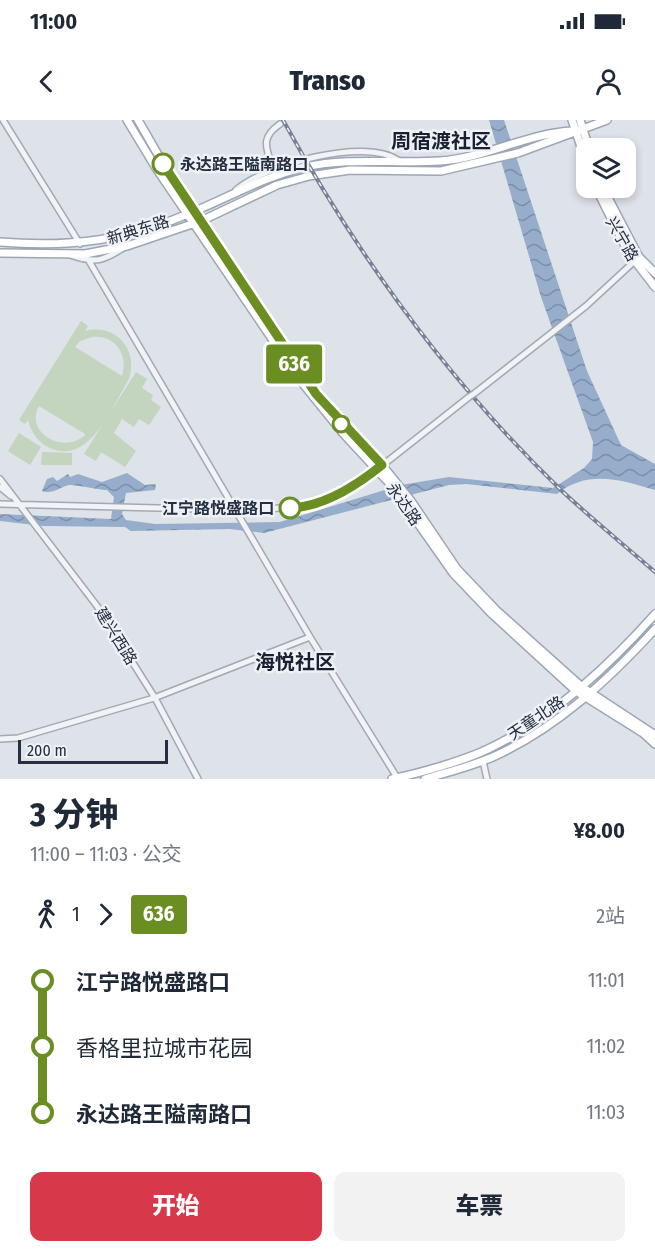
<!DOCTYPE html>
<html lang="zh">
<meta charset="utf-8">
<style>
body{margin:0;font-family:"Fira Sans Condensed","Noto Sans SC",sans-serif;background:#f2f2f3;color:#1f2937;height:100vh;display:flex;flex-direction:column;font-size:22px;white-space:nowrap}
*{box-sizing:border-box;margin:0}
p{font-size:20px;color:#747a83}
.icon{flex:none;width:33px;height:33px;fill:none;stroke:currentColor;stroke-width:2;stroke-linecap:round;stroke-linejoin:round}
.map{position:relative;height:659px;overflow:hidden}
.panel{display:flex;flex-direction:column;background:#fff;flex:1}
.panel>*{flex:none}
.badge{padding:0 12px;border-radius:4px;font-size:21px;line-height:39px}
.fabs{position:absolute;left:576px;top:18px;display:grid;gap:12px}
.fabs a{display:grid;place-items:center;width:60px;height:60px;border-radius:12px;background:#fff;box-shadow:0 3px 9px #0003;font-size:30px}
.scale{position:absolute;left:18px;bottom:15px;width:150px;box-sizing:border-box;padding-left:6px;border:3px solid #262f41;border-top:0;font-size:16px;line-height:21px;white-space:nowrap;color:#262f41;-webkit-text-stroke:4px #eef1f6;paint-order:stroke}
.map>.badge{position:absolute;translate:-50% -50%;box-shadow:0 0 0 3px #fff}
.legs{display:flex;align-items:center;gap:9px;height:66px;padding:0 30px;font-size:20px}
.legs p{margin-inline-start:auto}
.headline{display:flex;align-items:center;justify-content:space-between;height:102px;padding:0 30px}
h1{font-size:33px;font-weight:800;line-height:45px}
.action{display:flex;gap:12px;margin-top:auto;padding:12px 30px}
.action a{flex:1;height:69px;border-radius:12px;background:#d8394a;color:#fff;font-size:24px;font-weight:800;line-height:69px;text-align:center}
.action a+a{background:#f2f2f3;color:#1f2937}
ul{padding:0 30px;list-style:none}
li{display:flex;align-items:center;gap:21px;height:66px;font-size:22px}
li i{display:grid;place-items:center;width:9px;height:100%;margin:0 8px;background:currentColor}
li i::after{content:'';width:15px;height:15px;margin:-8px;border:4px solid;border-radius:50%;background:#fff}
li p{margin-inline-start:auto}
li:first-child i{background:linear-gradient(#0000 50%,currentColor 0)}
li:last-child i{background:linear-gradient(currentColor 50%,#0000 0)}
.status{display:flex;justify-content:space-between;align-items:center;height:42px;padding:0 30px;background:#fff;direction:ltr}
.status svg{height:16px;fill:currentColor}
header{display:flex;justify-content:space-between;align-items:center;height:78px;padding:0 30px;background:#fff;font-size:27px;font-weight:800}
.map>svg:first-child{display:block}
.park{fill:#c3d4bf;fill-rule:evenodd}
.water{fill:url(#water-waves)}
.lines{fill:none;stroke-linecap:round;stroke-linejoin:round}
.minor-tunnel{stroke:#b9bec7;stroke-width:5;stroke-dasharray:5 2.5;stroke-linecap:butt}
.minor-casing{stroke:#a3a9b3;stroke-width:8}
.major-casing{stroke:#9da6b6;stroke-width:10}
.minor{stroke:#f1f3f7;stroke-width:5}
.major{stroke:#fff;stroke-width:7}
.rail-casing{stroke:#778094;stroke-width:4}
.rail{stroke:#eef1f6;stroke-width:1.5;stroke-dasharray:4.5;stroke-linecap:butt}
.minor-bridge-casing{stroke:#a3a9b3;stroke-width:8;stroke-linecap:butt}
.minor-bridge{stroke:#f1f3f7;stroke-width:5}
.line-1-casing{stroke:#fff;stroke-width:14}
.line-1{stroke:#6b8e23;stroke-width:9}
.stop-1-dot{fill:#fff;stroke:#6b8e23;stroke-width:3}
.labels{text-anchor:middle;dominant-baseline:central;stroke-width:5;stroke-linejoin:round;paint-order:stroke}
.stop-label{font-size:16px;font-weight:bold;fill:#262f41;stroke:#eef1f6;text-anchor:start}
.street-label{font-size:16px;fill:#262f41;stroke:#eef1f6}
.quarter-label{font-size:20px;font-weight:bold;fill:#192032;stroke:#eef1f6}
</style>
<div class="status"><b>11:00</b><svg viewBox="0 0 49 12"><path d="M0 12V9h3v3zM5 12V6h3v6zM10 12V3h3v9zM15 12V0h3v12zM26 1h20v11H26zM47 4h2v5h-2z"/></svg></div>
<header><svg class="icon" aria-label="back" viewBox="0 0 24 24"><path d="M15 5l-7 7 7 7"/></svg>Transo<svg class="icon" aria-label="person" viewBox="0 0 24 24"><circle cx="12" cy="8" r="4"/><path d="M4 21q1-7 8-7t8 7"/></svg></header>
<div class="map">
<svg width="655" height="659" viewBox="0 0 655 659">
<defs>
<pattern id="water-waves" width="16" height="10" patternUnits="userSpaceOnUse" patternTransform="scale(1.5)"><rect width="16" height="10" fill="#96aecc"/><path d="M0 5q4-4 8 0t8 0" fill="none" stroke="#7a8ea7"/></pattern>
</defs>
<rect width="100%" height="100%" fill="#dee2e9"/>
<!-- park -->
<path class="park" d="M81 201 88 206 85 211C115 203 139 229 129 259 113 285 90 346 50 328 38 323 31 312 28 300L25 304 19 300ZM92 217C115 214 129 235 122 256L75 227 80 221ZM39 286 85 314V315C64 335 24 313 39 286Z
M136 252 147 259 142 268 153 275 151 280 161 287 149 305 139 299 134 307 122 299 114 313 136 331 125 347 101 332 96 341 84 334Z
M19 313 41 327 30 345 8 331Z
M42 332 72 333V345H41Z"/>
<!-- water -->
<path class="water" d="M489 0H504L587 251 621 325 655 344V370C621 360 588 349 557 374L466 364 449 365 264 413 229 409 131 411 125 407 43 406 0 401V394L111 399 114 377 107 370C101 370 72 364 69 365 60 367 52 375 42 371L47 359 53 357 57 361 68 354 70 357 78 354 102 362 127 353 145 365 156 364 155 370 126 373 122 394 126 400 155 404 280 402 401 365 449 357 553 368 584 348 592 339 593 322 541 177Z"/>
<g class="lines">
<!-- minor-tunnel -->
<path class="minor-tunnel" d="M280 4 286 0"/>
<defs>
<path id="minor" d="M3 0 80 124
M273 50C267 28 259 19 280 4
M236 70C265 45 364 17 398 40
M70 135C96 144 103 141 125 127
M89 141 310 517 398 659
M475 273 586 186 638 138
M0 359 97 486 155 578 198 659
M0 367 11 376
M0 384 236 390 302 387 355 367 469 277
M0 619 18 618 154 578 310 517
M483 641 487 659"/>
<path id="major" d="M127 0 156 48 300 260 342 312 391 365 453 453 492 494 576 571 643 613 655 624
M138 0 168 52 244 166
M572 0 586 42
M580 0 589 28
M596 68 628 132 655 167
M603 68 639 137 655 153
M0 122C72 128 129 120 195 91 231 76 266 56 305 47 350 37 394 44 440 41 486 38 527 13 573 11
M0 133 85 134 127 126 201 101 277 65 309 56 350 50 441 51 518 33 607 0
M340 303 382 345 411 381 457 449 496 490 582 567 655 615
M392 659C420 653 463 641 488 629 553 598 608 547 655 494
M425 659C448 652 473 646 495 636 558 607 609 559 655 509"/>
</defs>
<!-- minor casing -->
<use href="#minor" class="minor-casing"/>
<!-- major casing -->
<use href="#major" class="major-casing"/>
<!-- minor -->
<use href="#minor" class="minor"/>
<!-- major -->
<use href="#major" class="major"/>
<defs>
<path id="rail" d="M283 0C357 135 451 264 562 371 592 399 624 425 655 452"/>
</defs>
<!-- rail casing -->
<use href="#rail" class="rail-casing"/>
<!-- rail -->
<use href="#rail" class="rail"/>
<defs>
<path id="minor-bridge" d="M469 277 475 273"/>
</defs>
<!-- minor-bridge casing -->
<use href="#minor-bridge" class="minor-bridge-casing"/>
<!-- minor-bridge -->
<use href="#minor-bridge" class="minor-bridge"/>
</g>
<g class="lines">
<defs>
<path id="line-1" d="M163 44 316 274 382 345C356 366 324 387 290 388"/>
</defs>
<!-- line-1 casing -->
<use href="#line-1" class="line-1-casing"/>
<!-- line-1 -->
<use href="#line-1" class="line-1"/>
</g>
<!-- markers -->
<g class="stop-1-dot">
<circle cx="163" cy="44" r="10"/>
<circle cx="341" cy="304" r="8"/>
<circle cx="290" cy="388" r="10"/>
</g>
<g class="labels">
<!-- stop labels -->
<g class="stop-label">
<text x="180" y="44">永达路王隘南路口</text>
<text x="274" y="388" text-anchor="end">江宁路悦盛路口</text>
</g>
<!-- street labels -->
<g class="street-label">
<text transform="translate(138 110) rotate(-17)">新典东路</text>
<text transform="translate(622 119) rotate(60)">兴宁路</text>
<text transform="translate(404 384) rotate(55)">永达路</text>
<text transform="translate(116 516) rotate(58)">建兴西路</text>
<text transform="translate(536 598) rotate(-34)">天童北路</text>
</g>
<!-- quarter labels -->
<g class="quarter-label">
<text x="441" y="21">周宿渡社区</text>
<text x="295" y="542">海悦社区</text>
</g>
</g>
</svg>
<div class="fabs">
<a><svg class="icon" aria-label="layers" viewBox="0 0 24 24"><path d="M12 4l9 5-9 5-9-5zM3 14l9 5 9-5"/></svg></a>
</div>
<div class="scale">200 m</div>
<b class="badge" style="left:294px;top:244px;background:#6b8e23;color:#fff">636</b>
</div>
<section class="panel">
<div class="headline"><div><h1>3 分钟</h1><p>11:00 – 11:03 · 公交</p></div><b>¥8.00</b></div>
<div class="legs"><svg class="icon" aria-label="walk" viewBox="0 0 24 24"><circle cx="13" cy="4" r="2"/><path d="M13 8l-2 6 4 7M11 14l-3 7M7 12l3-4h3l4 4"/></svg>1<svg class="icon" aria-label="forward" viewBox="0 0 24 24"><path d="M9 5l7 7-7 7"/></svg><b class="badge" style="background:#6b8e23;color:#fff">636</b><p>2站</p></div>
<ul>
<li><i style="color:#6b8e23"></i><b>江宁路悦盛路口</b><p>11:01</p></li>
<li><i style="color:#6b8e23"></i><span>香格里拉城市花园</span><p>11:02</p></li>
<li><i style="color:#6b8e23"></i><b>永达路王隘南路口</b><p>11:03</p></li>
</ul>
<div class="action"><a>开始</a><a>车票</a></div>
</section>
